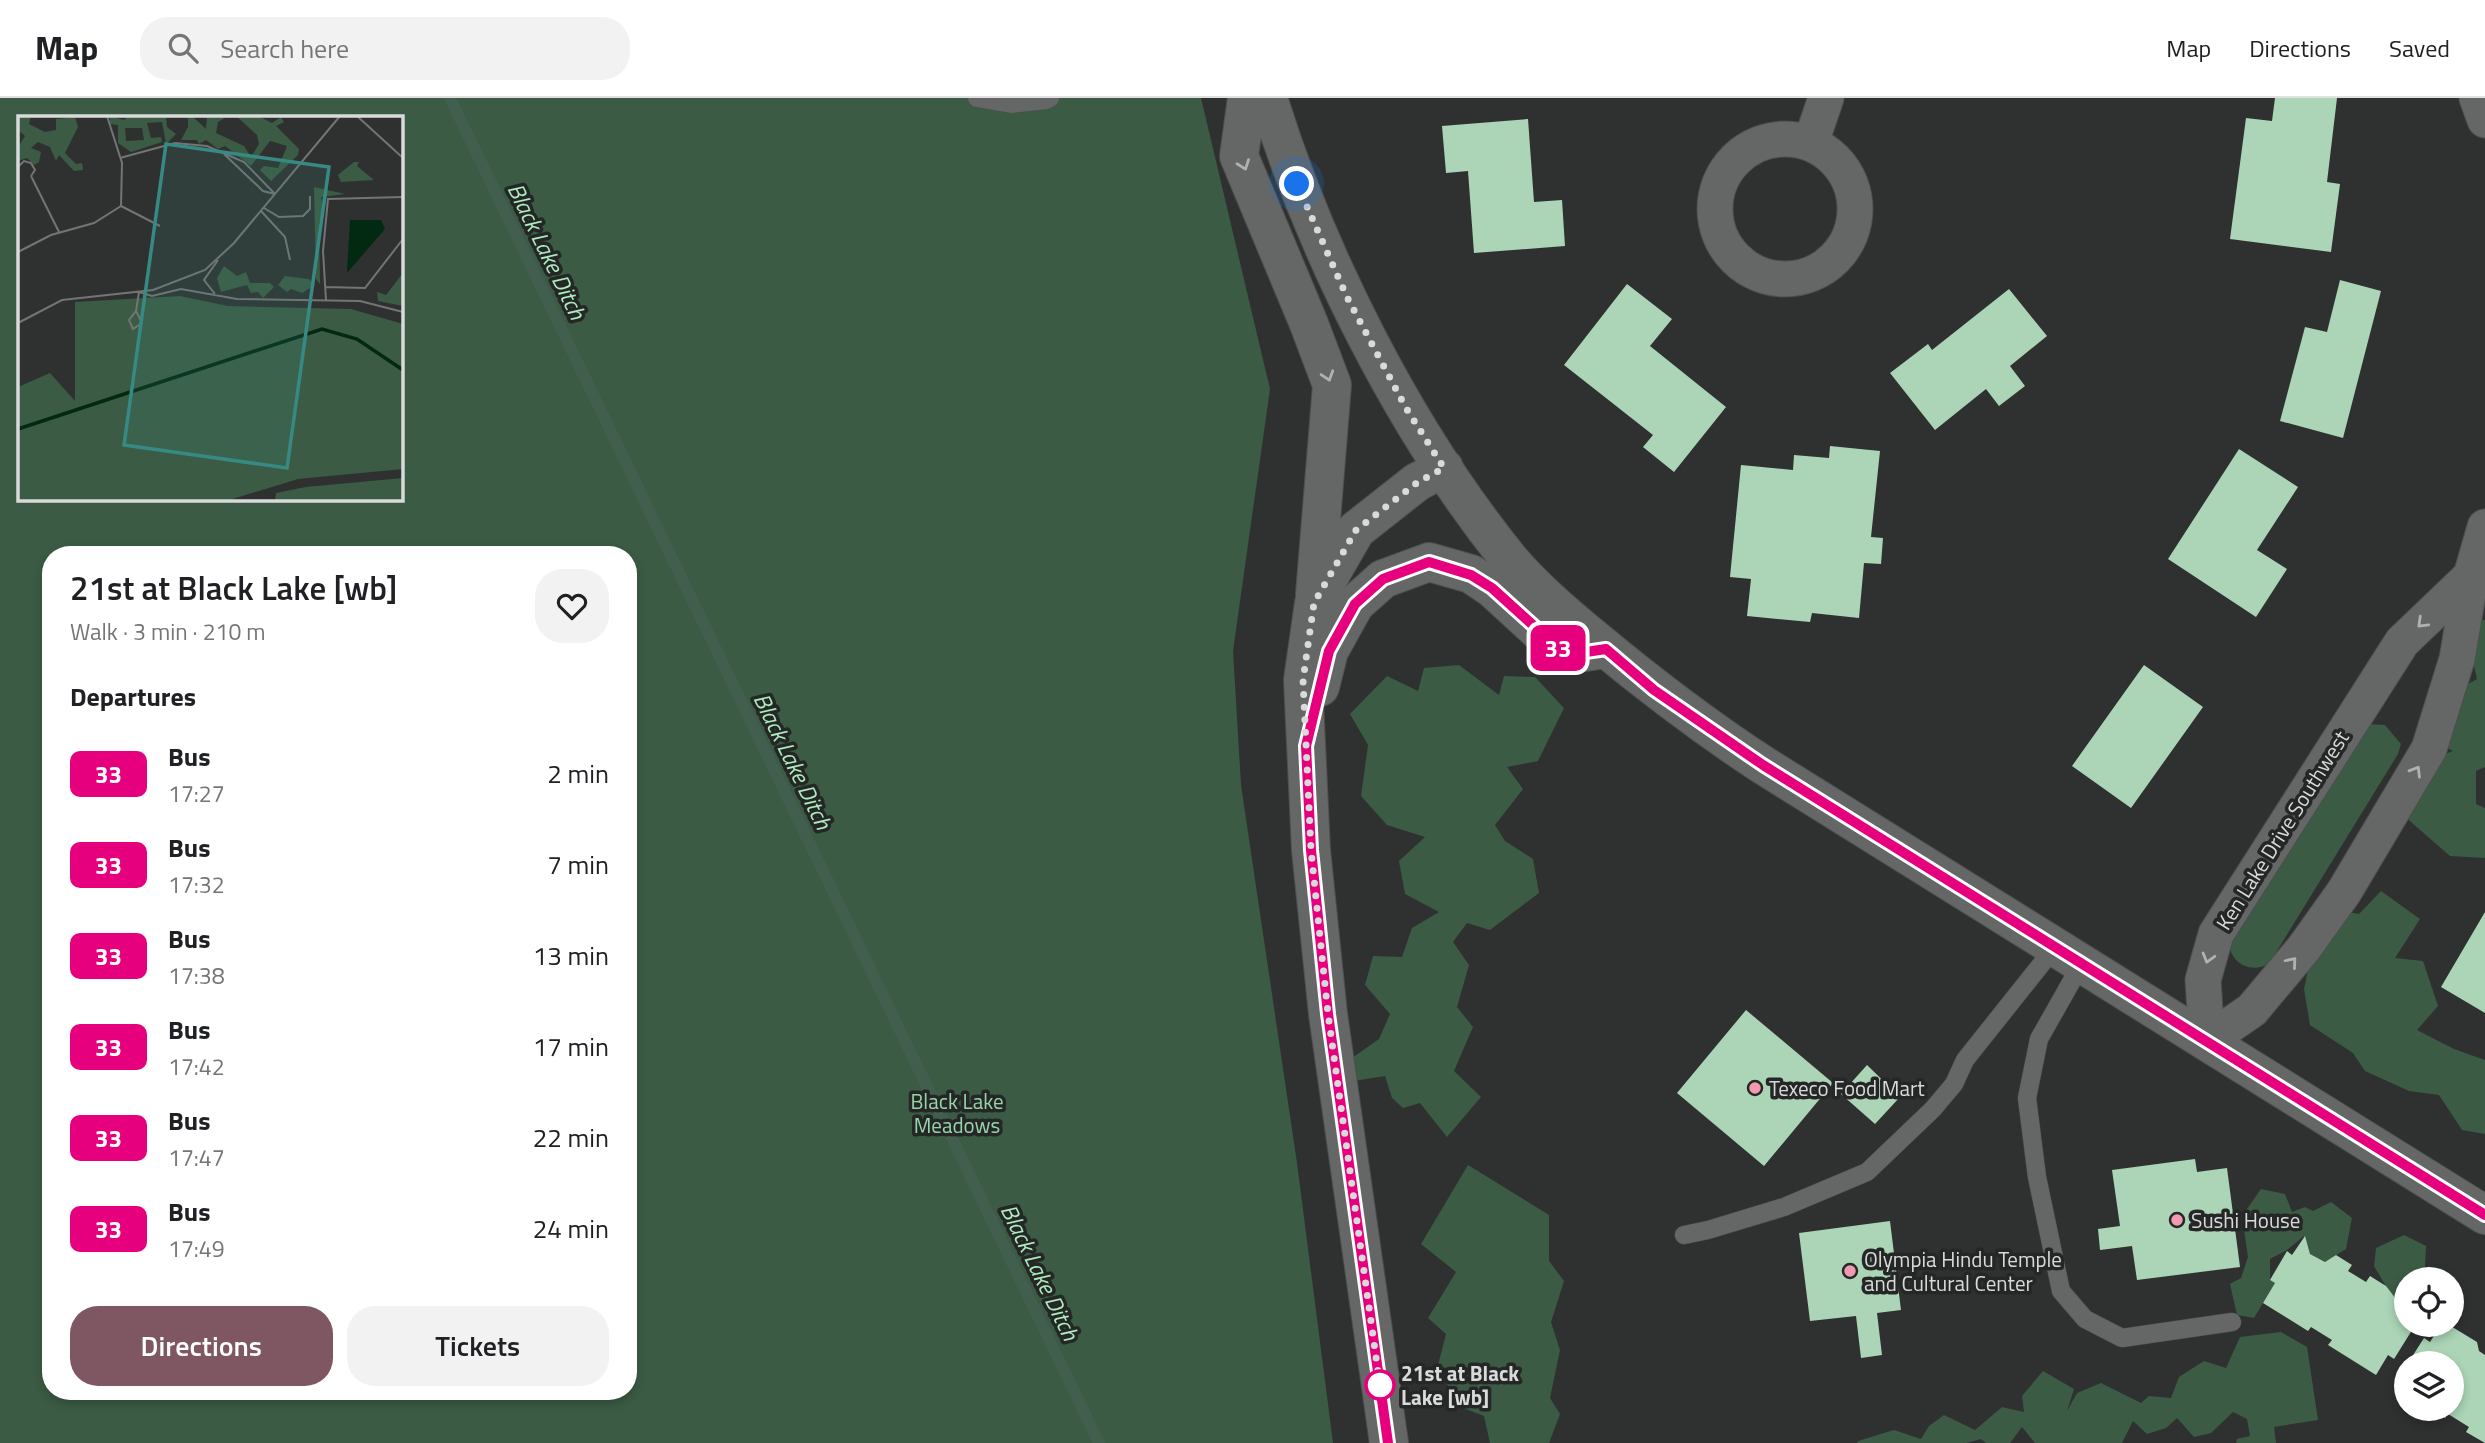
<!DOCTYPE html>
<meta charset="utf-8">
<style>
body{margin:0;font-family:"Titillium Web",sans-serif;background:#f2f2f2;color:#202124;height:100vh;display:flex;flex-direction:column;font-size:26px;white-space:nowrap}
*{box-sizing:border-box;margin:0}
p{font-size:23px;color:#757577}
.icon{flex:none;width:38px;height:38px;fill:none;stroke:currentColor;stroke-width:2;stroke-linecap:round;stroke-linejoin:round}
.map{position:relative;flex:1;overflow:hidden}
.details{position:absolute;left:42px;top:448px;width:595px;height:854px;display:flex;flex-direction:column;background:#fff;border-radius:28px;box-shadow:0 4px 10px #0003}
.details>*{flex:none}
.badge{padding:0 14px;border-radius:10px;font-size:24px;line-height:46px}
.buttons{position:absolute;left:2394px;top:1169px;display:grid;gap:14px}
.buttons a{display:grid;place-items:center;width:70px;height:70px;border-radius:50%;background:#fff;box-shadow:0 4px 10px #0003;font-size:35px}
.you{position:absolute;width:35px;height:35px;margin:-18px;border:5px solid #fff;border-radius:50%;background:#1a73e8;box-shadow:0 0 0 10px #1a73e833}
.map>.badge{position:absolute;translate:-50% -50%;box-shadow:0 0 0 4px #fff}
h2{padding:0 28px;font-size:26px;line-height:63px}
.round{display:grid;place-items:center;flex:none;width:74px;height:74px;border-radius:28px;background:#f2f2f2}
.head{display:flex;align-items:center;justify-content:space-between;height:119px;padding:0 28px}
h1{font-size:33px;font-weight:600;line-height:52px}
.action{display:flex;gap:14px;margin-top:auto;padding:14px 28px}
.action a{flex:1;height:80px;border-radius:28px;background:#7e5763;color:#fff;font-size:28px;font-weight:600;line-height:80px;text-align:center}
.action a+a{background:#f2f2f2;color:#202124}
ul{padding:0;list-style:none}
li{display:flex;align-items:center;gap:21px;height:91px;padding:0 28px}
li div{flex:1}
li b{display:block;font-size:26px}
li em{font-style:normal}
li .badge{min-width:77px;font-weight:700;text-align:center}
header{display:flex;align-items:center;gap:42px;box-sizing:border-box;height:98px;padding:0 35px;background:#fff;border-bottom:2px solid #e0e0e0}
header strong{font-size:33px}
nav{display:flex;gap:38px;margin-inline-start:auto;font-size:24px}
.search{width:490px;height:63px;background:#f2f2f2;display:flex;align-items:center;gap:18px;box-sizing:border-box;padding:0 24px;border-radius:28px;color:#757577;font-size:26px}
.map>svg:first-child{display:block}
.green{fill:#3b5b44;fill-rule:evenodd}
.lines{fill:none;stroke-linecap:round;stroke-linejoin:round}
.stream{stroke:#425e4e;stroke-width:12}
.building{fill:#abd5b6}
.lane-casing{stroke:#4d4f4e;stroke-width:19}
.street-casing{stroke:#4d4f4e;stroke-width:37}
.secondary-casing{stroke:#4d4f4e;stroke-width:40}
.lane{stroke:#646765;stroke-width:18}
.street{stroke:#646765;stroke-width:35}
.secondary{stroke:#646765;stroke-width:38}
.oneway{stroke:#b0b2b1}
.line-casing{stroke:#fff;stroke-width:16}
.line{stroke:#e6007e;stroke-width:10}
.walk{stroke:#d9dbda;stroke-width:7;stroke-dasharray:0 12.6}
.poi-dot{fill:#f19ab1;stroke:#252726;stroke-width:2.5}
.stop-dot{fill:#fff;stroke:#e6007e;stroke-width:3.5}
.labels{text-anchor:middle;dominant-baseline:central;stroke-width:7;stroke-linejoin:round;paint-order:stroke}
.street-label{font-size:21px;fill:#d9dbda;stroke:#252726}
.poi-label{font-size:21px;fill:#d9dbda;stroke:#252726;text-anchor:start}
.park-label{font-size:21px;fill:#96d6a8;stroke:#252726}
.stop-label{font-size:21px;font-weight:bold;fill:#d9dbda;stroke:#252726;text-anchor:start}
.water-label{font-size:23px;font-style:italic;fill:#adedbe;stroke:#252726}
.inset-river{fill:none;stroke:#022912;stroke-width:3.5}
.inset-road{fill:none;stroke:#737574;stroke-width:2}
.view{fill:#378a84;fill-opacity:0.15;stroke:#378a84;stroke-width:3.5}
.inset-edge{fill:none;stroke:#d9dbda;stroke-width:3.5}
</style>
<header>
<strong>Map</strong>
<div class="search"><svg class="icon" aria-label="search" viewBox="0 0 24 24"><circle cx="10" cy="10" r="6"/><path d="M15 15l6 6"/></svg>Search here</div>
<nav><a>Map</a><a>Directions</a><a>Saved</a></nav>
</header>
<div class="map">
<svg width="2485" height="1345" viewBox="0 0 2485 1345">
<rect width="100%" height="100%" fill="#2f3130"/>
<!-- green -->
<path class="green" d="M0 0H1201L1270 291 1233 553 1241 687 1297 1065 1333 1345H0ZM19 19H401V401H19ZM51 457H628V1293H51Z
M2480 522H2485V669L2476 673V706L2485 710V760L2450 758 2403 717 2406 671 2453 653 2430 642 2435 604 2477 581 2471 554Z
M1459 567 1499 597 1504 578 1535 579 1564 610 1538 663 1507 669 1523 691 1495 727 1505 743 1533 761 1539 795 1490 832 1467 825 1453 844 1469 867 1457 909 1473 929 1454 973 1481 999 1447 1039 1420 1005 1403 1010 1392 1000 1385 978 1354 983 1349 962 1379 941 1390 916 1365 887 1373 858 1402 859 1412 830 1439 814 1405 796 1399 763 1425 739 1387 727 1361 698 1368 647 1350 616 1387 578 1418 593 1424 570Z
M2368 626 2385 627 2401 646 2398 656 2269 866C2251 875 2232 867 2229 846Z
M2381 793 2420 821 2395 860 2423 863 2438 908 2417 932 2454 951 2485 962V1036L2462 1032 2439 997 2409 993 2365 973 2353 955 2310 927 2304 891 2309 867 2331 810 2359 816Z
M1468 1067 1549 1117V1163L1564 1183 1551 1224 1560 1252 1550 1300 1560 1316 1549 1345H1490L1484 1318 1463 1310 1437 1271 1446 1236 1428 1220 1456 1174 1421 1146Z
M2261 1091 2285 1096 2292 1114 2305 1109 2313 1113 2331 1104 2352 1120 2346 1151 2325 1164 2310 1156 2304 1138 2287 1152 2270 1161V1182L2275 1185 2254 1220 2237 1217 2230 1186 2241 1180 2248 1159 2242 1118Z
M2404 1137 2426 1148 2425 1170H2441L2451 1181H2406V1214L2391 1197 2374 1168 2376 1150Z
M2281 1234 2307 1249 2318 1322 2274 1329 2276 1345H2236L2237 1341 2250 1338 2247 1321 2233 1314 2211 1335 2194 1339 2177 1320 2166 1330 2147 1336 2133 1323 2122 1345H2035L2022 1329 2010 1345H1986L1981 1341 1966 1345H1857L1858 1343 1894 1332 1921 1341 1929 1328 1944 1317 1975 1332 2002 1309 2024 1314 2022 1298 2043 1273 2074 1291 2067 1313 2077 1295 2101 1285 2141 1305 2149 1298 2171 1300 2179 1279 2204 1263 2226 1270 2240 1239Z"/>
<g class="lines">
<!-- stream -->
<path class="stream" d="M450 0 1099 1345"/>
</g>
<!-- building -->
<path class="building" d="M2275 0H2337L2327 84 2340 86 2331 154 2230 141 2246 20 2272 23Z
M1528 21 1534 104 1562 102 1565 148 1474 155 1468 73 1446 75 1442 28Z
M2340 182 2381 193 2343 340 2280 323 2305 229 2327 234Z
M1627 186 1672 221 1650 248 1726 309 1674 374 1643 349 1653 337 1564 267Z
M2009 191 2047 238 2010 268 2025 288 1999 308 1986 291 1935 332 1890 275 1928 246 1932 252Z
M1830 348 1880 353 1871 439 1883 440 1881 466 1864 465 1859 520 1812 515 1810 524 1747 518 1751 481 1730 479 1741 367 1793 372 1794 357 1829 360Z
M2239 351 2298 389 2257 452 2287 471 2256 519 2168 461Z
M2144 567 2203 609 2131 710 2072 668Z
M2485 814V915L2441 889Z
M1746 912 1833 985 1764 1068 1677 995Z
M1867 967 1900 999 1875 1026 1841 996Z
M2195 1061 2197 1074 2227 1070 2240 1169 2137 1182 2132 1148 2100 1152 2098 1131 2120 1128 2112 1072Z
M1890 1123 1901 1212 1877 1215 1882 1257 1861 1260 1856 1218 1810 1223 1799 1135Z
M2305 1138 2310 1156 2325 1164 2336 1157 2352 1167 2348 1173 2366 1184 2370 1178 2386 1188 2406 1214V1227L2414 1229 2394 1261 2388 1257 2376 1277 2328 1247 2332 1242 2311 1229 2308 1233 2263 1205 2275 1185 2270 1182 2287 1153 2292 1157Z
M2441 1227H2449L2477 1244 2479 1253 2485 1257V1345L2466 1334 2469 1329 2448 1316 2445 1320 2430 1311H2452V1265H2408L2424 1240 2430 1244Z"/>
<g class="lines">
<defs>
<path id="lane" d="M977 0 1011 6 1046 2 1050 0
M2082 865 2039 941 2027 1000 2037 1079 2061 1193 2085 1221 2122 1240 2232 1224
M1684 1137 1708 1132 1784 1109 1867 1074 1933 1011 1954 986 1965 962 2055 849"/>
<path id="street" d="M2477 0 2485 22
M1715 111a70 70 0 1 1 140 0a70 70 0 1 1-140 0Z
M1811 44 1826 0
M2207 943 2252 912 2304 850 2344 794 2429 651 2457 561 2471 478 2485 429
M2207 943 2203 882 2216 836 2402 544 2471 478"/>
<path id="secondary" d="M1247 0 1239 58 1309 226 1332 287 1315 496
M1268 0C1317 158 1405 332 1509 461 1535 492 1567 519 1598 544 1651 588 1705 629 1763 667L2485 1117
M1320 589 1329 553 1355 506 1383 481 1429 464 1471 476 1492 490 1565 557 1606 551
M1389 1345 1328 916 1311 752 1303 582 1314 505 1356 432 1417 384 1444 370"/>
</defs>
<!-- lane casing -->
<use href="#lane" class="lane-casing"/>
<!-- street casing -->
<use href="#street" class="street-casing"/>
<!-- secondary casing -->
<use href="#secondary" class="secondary-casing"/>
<!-- lane -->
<use href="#lane" class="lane"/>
<!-- street -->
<use href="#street" class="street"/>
<!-- secondary -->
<use href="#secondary" class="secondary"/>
</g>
<!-- one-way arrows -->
<defs><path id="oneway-chevron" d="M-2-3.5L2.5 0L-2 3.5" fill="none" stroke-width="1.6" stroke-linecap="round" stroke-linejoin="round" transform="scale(1.75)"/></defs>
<g class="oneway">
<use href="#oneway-chevron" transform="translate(1244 67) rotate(70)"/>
<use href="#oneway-chevron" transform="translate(1328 278) rotate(72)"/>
<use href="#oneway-chevron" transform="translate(2422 525) rotate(136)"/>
<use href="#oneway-chevron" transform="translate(2416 673) rotate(-59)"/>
<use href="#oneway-chevron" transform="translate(2208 860) rotate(106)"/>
<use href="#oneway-chevron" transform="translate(2292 864) rotate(-50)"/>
</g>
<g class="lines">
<defs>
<path id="line" d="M1388 1345 1328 916 1311 752 1306 648 1329 553 1355 506 1383 481 1429 464 1471 477 1492 490 1566 557 1606 551 1654 592 1763 667 2485 1117"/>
</defs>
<!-- line casing -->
<use href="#line" class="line-casing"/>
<!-- line -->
<use href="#line" class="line"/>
<!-- walk -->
<path class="walk" d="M1297 86 1347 199 1406 310 1444 370 1418 384 1356 432 1314 505 1303 582 1311 752 1328 916 1381 1295 1380 1287"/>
</g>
<!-- markers -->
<g class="poi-dot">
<circle cx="1755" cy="990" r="7"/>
<circle cx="2177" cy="1122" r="7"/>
<circle cx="1850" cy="1173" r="7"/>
</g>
<circle class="stop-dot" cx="1380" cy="1287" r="14"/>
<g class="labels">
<!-- street labels -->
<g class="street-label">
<text transform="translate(2282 732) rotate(-58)">Ken Lake Drive Southwest</text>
</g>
<!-- poi labels -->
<g class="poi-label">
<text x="1769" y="990">Texeco Food Mart</text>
<text x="2191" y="1122">Sushi House</text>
<text x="1864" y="1161">Olympia Hindu Temple<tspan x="1864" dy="24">and Cultural Center</tspan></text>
</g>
<!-- park labels -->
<g class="park-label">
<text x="957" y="1003">Black Lake<tspan x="957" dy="24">Meadows</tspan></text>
</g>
<!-- stop labels -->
<g class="stop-label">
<text x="1401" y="1275">21st at Black<tspan x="1401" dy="24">Lake [wb]</tspan></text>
</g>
<!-- water labels -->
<g class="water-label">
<text transform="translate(547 153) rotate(64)">Black Lake Ditch</text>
<text transform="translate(793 663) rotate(64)">Black Lake Ditch</text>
<text transform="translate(1040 1174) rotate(64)">Black Lake Ditch</text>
</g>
</g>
<!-- overview -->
<g transform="translate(18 18)">
<rect width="385" height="385" fill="#2f3130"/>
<path d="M0 0H13L11 8 27 16 38 14V3L57 1 60 11 47 37 58 48 64 47 65 54 56 55 41 39 38 45 32 31 20 26 13 32 23 36 21 46 16 49 9 42 0 45V31L7 20 0 14ZM92 0 106 4 110 0H148L149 11 158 18 148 28 144 6 129 7 133 22 143 21 144 26 113 36 100 27V9L92 8ZM107 12H124L126 24 108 25ZM165 0H174L188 13 189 0H210L200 6 198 17 226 30 233 41 241 28 239 19 218 0H240L254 7 263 1 266 6 258 10 281 33 280 39 253 65 242 54 246 50 260 52 269 30 252 25 233 50 207 30 200 33 188 24 181 28 179 24H163L170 11V2ZM336 46H341L339 50 356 64 323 66 320 59ZM296 71 327 78 303 81 306 98 301 107 302 168 298 163ZM206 150 219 160 228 156 232 167H252L256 171 245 182 240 176 233 177 229 169 203 176 199 162ZM385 157V190L360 185 359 176 368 179ZM267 160 291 163 297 169 284 177 273 173 269 176 260 169ZM162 180 210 190 333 193 385 208V353L280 363 208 385H0V271L32 257 57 285V186ZM385 362V385H257L258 377 288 371Z" fill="#3b5b44" fill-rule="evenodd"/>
<path d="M332 104H363L367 113 329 157Z" fill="#022912"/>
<path class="inset-river" d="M0 313 304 213 339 223 385 254"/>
<path class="inset-road" d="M339 0 385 42M206 38 245 75 257 78M102 42 157 27 189 30 226 46 257 78M0 51 6 45 13 47 17 54 13 60M13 60 41 116M103 90 142 110M246 92 261 101 285 100 292 93V80M243 95 267 121 272 144M0 136 33 119 76 107 103 90 104 47 89 0M308 171 347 172 385 123M197 178 186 164 200 144M308 184 305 135 310 83 385 81M118 195 124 207 115 213 111 204 118 195 121 176 134 180 163 173 219 183 342 185 385 196M0 207 44 184 135 174 187 154 216 127 322 0"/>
<path class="view" d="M148 28 311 51 269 352 106 329Z"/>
<rect width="385" height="385" class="inset-edge"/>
</g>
</svg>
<div class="buttons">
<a><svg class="icon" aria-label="locate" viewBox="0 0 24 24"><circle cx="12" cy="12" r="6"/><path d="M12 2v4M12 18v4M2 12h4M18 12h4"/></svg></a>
<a><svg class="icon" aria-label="layers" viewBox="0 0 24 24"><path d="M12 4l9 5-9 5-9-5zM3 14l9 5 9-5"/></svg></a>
</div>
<div class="you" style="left:1297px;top:86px"></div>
<b class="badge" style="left:1558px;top:550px;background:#e6007e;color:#fff">33</b>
<section class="details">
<div class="head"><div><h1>21st at Black Lake [wb]</h1><p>Walk · 3 min · 210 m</p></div><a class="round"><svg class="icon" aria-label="heart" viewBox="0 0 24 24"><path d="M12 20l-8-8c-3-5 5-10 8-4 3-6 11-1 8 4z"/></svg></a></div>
<h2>Departures</h2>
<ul>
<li><span class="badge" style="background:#e6007e;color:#fff">33</span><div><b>Bus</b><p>17:27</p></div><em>2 min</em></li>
<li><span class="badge" style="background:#e6007e;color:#fff">33</span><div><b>Bus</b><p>17:32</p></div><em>7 min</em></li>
<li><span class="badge" style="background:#e6007e;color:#fff">33</span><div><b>Bus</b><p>17:38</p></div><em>13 min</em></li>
<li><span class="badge" style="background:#e6007e;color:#fff">33</span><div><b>Bus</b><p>17:42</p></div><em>17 min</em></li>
<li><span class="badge" style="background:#e6007e;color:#fff">33</span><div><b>Bus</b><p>17:47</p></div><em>22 min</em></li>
<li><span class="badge" style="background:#e6007e;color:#fff">33</span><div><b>Bus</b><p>17:49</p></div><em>24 min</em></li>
</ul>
<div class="action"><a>Directions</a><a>Tickets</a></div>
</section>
</div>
